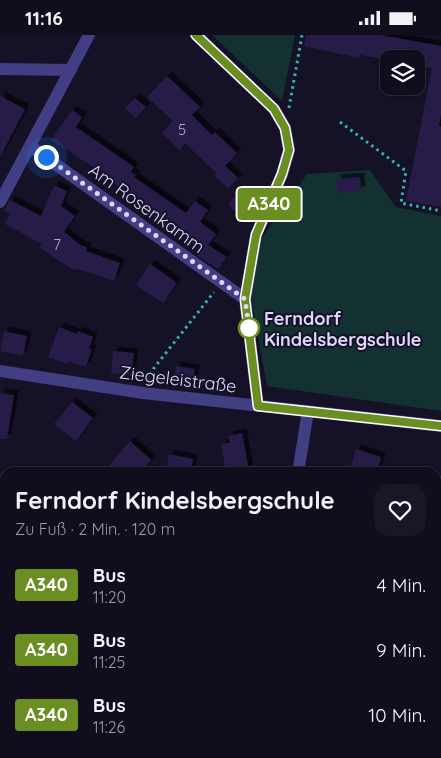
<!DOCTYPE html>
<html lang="de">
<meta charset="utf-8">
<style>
body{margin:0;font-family:Quicksand,sans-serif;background:#191626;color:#f1f3f6;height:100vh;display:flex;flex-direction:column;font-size:19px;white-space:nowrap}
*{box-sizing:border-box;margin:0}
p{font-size:16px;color:#9c9ca4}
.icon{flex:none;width:28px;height:28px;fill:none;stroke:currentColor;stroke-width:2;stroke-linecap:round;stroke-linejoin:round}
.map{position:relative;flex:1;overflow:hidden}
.sheet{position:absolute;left:0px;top:432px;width:441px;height:291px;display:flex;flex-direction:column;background:#100d1d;border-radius:15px 15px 0 0;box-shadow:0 1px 4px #0004,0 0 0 1px #302d3b}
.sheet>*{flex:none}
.badge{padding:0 10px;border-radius:4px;font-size:18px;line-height:32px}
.fabs{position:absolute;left:380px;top:15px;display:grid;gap:10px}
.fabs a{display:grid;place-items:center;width:45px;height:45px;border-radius:10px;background:#100d1d;box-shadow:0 1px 4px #0004,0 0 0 1px #302d3b;font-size:25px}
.you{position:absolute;width:25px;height:25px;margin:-12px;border:4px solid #fff;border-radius:50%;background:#1a73e8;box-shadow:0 0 0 8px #1a73e833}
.map>.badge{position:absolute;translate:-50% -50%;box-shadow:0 0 0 2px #fff}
.round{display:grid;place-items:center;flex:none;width:52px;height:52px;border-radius:15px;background:#191626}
.head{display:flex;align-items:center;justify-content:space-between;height:85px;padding:0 15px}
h1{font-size:24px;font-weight:800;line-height:38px}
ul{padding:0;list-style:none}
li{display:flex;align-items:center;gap:15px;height:65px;padding:0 15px}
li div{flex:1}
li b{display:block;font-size:19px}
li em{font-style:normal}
li .badge{min-width:55px;font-weight:700;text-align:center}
.status{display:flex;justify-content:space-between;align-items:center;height:35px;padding:0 25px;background:#100d1d;direction:ltr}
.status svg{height:14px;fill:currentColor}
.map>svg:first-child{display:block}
.green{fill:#143131}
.building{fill:#271d47;filter:url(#shadow)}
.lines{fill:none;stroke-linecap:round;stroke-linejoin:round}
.path{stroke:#35b5b1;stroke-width:3;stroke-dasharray:2.5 4;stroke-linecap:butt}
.minor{stroke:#423e84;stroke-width:12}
.line-casing{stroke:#fff;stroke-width:11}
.line{stroke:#6b8e23;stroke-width:8}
.walk{stroke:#ded8fd;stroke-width:5;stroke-dasharray:0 9}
.stop-dot{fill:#fff;stroke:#6b8e23;stroke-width:2.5}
.labels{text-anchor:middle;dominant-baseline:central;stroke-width:4;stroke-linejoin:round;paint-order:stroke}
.number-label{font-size:15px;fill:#b0a9d0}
.street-label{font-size:18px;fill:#ded8fd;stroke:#151127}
.stop-label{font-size:18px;font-weight:bold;fill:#ded8fd;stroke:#151127;text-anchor:start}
</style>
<div class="status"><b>11:16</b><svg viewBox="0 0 49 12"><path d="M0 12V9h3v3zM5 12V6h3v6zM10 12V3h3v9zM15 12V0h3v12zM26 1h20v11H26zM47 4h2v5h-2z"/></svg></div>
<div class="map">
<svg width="441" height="723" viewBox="0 0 441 723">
<defs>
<filter id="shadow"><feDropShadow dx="4.5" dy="-4.5" stdDeviation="0" flood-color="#0009"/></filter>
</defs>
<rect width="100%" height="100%" fill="#151127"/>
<!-- green -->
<path class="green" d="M212 0H295L282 66Z
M370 135 396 172 441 181V376L267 351 251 262 261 204 307 139Z"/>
<!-- building -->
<path class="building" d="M306 0H380L441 11V79L439 91 441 92V172L406 166 432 33 416 30V24H389V25L360 20 359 23 304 11Z
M167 41 200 72 192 80 212 100 215 97 237 118 225 131 238 143 228 153 214 140 216 138 185 108 179 115 162 98 173 86 147 62Z
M0 61 25 74 0 122Z
M135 63 146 72 136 83 125 73Z
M72 75 82 82 76 92 134 132 131 137 136 140 134 142 186 178 195 166 208 175 200 187 216 199 208 210 227 222 218 234 197 220 201 215 141 172 143 169 114 148 115 146 51 105Z
M360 142 361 156 338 158 336 144Z
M54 150 67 156 61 171 75 181 64 197 80 210 87 212 86 216 120 228 114 246 81 235 72 234 39 212 42 209 5 189 10 179 4 176 10 165 41 181Z
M238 159 249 169 239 180 228 169Z
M150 229 177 248 163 268 136 250Z
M59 292 77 299 78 296 93 302 89 314H92L86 332 68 326 67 329 48 322Z
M4 296 27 301 23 321 0 316Z
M113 316 134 318 131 340 111 338Z
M176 331 195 334 193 348 174 346Z
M0 358 14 360 7 404H0Z
M72 367 93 383 76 406 54 389Z
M242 398 249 435 226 438 221 409 230 408 228 401Z
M130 406 151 425 140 438H103Z
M356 414 381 422 377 438H357L350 435Z
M169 419 193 424 191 438H166Z"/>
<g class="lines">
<!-- path -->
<path class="path" d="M289 73 302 0
M340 87 406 136 401 168 441 176
M148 346 154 333 214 257"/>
<!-- minor -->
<path class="minor" d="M196 0 274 74 285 93 289 115 282 139 256 200 245 264 258 371
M0 34 71 35
M30 111 245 264
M0 167 89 0
M0 336 143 358 441 391
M298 438 308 376
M436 480 441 482
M0 603 5 602
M436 713 441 716
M272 723 276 719"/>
</g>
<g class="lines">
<defs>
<path id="line" d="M196 0 274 74 285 93 289 115 282 139 256 200 245 264 258 371 441 391"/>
</defs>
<!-- line casing -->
<use href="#line" class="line-casing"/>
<!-- line -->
<use href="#line" class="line"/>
<!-- walk -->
<path class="walk" d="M46 122 245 264 250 300 249 293"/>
</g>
<!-- markers -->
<circle class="stop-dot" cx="249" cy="293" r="10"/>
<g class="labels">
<!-- number labels -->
<g class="number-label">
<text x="182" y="94">5</text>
<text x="57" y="209">7</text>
</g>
<!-- street labels -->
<g class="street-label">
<text transform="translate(147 173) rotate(36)">Am Rosenkamm</text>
<text transform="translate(178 344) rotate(7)">Ziegeleistraße</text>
</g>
<!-- stop labels -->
<g class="stop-label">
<text x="264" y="283">Ferndorf<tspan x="264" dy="21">Kindelsbergschule</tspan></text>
</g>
</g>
</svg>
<div class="fabs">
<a><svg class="icon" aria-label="layers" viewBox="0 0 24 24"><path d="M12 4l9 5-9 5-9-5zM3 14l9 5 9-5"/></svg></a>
</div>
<div class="you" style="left:46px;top:122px"></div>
<b class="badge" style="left:269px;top:169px;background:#6b8e23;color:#fff">A340</b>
<section class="sheet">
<div class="head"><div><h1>Ferndorf Kindelsbergschule</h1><p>Zu Fuß · 2 Min. · 120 m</p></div><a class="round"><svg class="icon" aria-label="heart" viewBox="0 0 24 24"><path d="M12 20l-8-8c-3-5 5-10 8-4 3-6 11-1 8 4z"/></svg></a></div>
<ul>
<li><span class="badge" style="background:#6b8e23;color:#fff">A340</span><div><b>Bus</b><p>11:20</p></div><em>4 Min.</em></li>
<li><span class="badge" style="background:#6b8e23;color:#fff">A340</span><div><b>Bus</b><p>11:25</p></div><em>9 Min.</em></li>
<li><span class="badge" style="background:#6b8e23;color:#fff">A340</span><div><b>Bus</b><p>11:26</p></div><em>10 Min.</em></li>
</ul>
</section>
</div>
